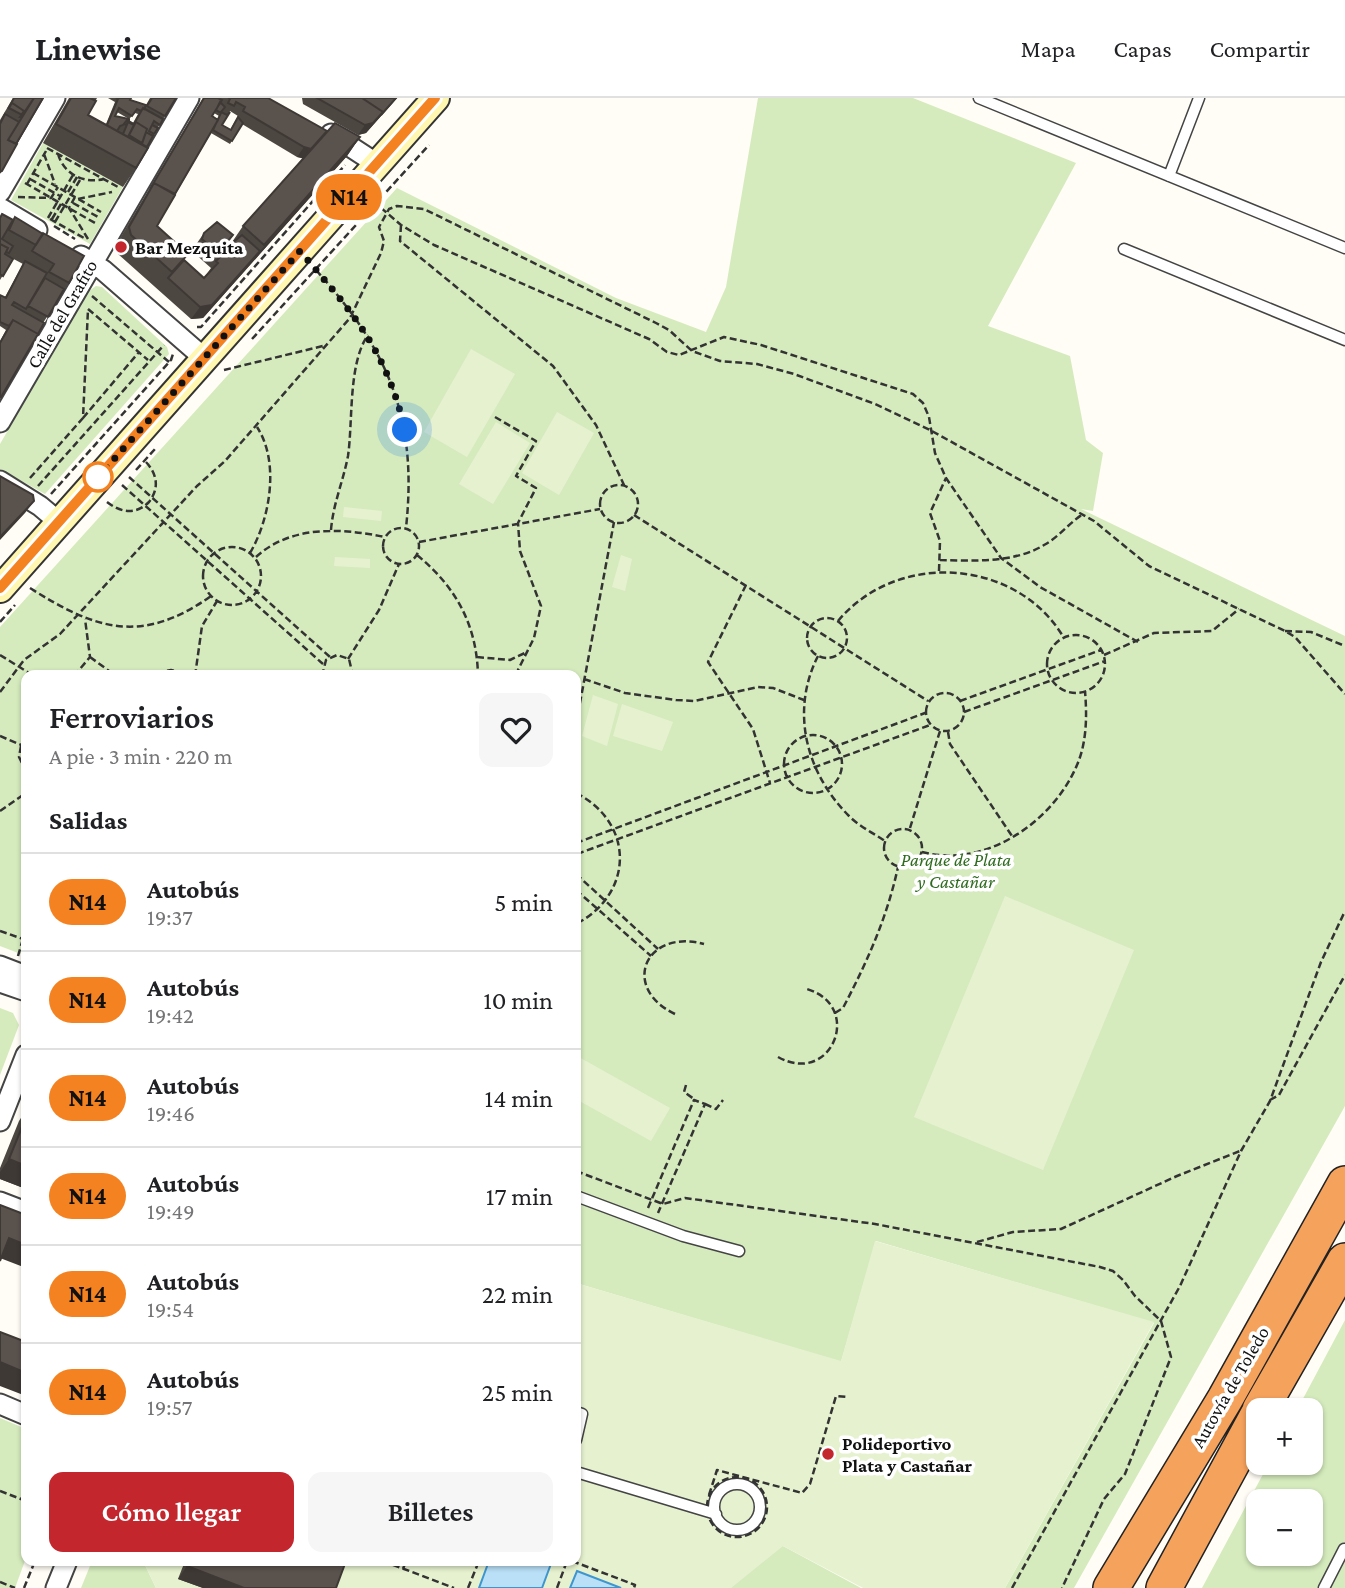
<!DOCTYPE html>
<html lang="es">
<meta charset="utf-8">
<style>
body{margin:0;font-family:"Crimson Pro",serif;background:#f6f6f6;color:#202124;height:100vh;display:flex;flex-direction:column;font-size:26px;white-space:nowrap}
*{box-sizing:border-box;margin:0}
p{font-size:23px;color:#757577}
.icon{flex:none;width:38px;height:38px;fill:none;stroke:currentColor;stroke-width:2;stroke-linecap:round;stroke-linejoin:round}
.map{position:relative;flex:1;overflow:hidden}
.sheet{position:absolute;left:21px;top:572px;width:560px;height:896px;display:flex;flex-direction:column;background:#fff;border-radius:14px;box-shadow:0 2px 5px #0004}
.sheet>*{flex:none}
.badge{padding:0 14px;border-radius:23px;font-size:24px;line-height:46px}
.buttons{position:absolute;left:1246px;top:1300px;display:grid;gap:14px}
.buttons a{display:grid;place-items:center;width:77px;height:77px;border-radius:14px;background:#fff;box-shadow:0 2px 5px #0004;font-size:35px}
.you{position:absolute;width:35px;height:35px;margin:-18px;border:5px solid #fff;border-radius:50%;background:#1a73e8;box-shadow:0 0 0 10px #1a73e833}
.map>.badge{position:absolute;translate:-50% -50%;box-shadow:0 0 0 4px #fff}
h2{padding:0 28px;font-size:26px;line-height:63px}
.round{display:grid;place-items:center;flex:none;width:74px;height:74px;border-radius:14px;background:#f6f6f6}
.overview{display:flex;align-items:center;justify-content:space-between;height:119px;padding:0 28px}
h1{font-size:33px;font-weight:600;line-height:52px}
.action{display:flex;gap:14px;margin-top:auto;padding:14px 28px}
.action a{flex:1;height:80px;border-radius:14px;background:#c4262e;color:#fff;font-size:28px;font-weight:600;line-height:80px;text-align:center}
.action a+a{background:#f6f6f6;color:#202124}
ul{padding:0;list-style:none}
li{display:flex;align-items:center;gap:21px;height:98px;padding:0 28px;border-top:2px solid #e0e0e0}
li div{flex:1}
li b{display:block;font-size:26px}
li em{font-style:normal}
li .badge{min-width:77px;font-weight:700;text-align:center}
header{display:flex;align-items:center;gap:42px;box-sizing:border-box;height:98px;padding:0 35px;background:#fff;border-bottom:2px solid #e0e0e0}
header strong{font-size:33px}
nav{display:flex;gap:38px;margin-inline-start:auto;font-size:24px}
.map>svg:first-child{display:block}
.green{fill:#d5ebbd;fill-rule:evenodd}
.pitch{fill:#e6f2cf}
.water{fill:#b9e0f7;stroke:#3f96cf;stroke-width:2}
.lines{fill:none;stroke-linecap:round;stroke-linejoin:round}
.lane-casing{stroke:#444;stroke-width:13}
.street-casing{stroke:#444;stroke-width:23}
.secondary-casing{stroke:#333;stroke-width:30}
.highway-casing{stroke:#222;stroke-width:38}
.path{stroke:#333;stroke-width:2.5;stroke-dasharray:7 3.5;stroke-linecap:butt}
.lane{stroke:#fff;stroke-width:10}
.street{stroke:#fff;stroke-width:19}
.secondary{stroke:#fff6b0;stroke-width:26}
.highway{stroke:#f5a25d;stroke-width:35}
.wall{fill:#4d4742;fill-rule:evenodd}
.shaded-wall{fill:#3f3936}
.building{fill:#5a524d;stroke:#3f3936;stroke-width:2}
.line-casing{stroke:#fff;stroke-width:16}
.line{stroke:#f58220;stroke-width:10}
.walk{stroke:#111;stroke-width:7;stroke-dasharray:0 12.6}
.poi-dot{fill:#c4262e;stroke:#fff;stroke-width:2.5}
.stop-dot{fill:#fff;stroke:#f58220;stroke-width:3.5}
.labels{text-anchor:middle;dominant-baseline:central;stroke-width:7;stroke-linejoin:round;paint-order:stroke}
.poi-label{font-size:19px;font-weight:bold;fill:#111;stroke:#fff;text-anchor:start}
.street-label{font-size:19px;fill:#111;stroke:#fff}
.park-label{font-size:19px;font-style:italic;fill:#2f6b1f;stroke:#fff}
</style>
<header>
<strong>Linewise</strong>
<nav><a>Mapa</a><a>Capas</a><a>Compartir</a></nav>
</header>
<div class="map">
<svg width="1345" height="1490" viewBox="0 0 1345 1490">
<rect width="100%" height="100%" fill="#fffdf5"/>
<!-- green -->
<path class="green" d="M758 0H913L1076 65 988 228 1070 258 1086 342 1103 355 1093 413 1081 411 1345 538V1008L1074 1490H1005L1154 1225 876 1143 841 1264 576 1185V578H26V858L0 848V529L397 90 616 200 706 234 726 189Z
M43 45 123 89 90 146 11 102Z
M96 188 102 189 167 249 169 256 45 396 0 371V346L89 193Z
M0 910 13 915 19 927 0 977Z
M1345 1222V1490H1202L1269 1365H1311V1312H1297ZM1258 1404H1311V1456H1258Z
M0 1320 26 1331V1460L15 1490H0Z
M576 1389 783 1448 861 1490H641Z
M92 1463H143L156 1490H81Z"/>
<!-- pitch -->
<path class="pitch" d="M471 251 515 276 467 359 424 334Z
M557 314 594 335 559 397 522 375Z
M496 324 530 345 493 406 459 386Z
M344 409 382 413 381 423 343 419Z
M621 457 632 461 625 493 612 489Z
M335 459 370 461V470L334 468Z
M593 597 618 606 607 648 582 638Z
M622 606 673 624 662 653 613 638Z
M1005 798 1134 852 1043 1072 914 1019Z
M577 958 670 1010 651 1043 576 1001Z
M875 1143 1154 1224 1005 1490H863L783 1448 731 1490H156L143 1463H576V1185L841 1263Z"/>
<!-- water -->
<path class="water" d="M489 1463H552L542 1490H479Z
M577 1473 621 1490H570Z"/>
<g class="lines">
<defs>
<path id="lane" d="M979 0 1345 150
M1169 78 1199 0
M1124 151 1345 242
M576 1098 683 1138 739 1153
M576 1314 582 1316 576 1342
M576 1374 716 1416
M714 1409a23 23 0 1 1 46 0a23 23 0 1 1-46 0Z
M1324 1490 1344 1451"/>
<path id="street" d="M331 36 377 66
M0 94 55 0
M0 110 37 132
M81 158 103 172 204 260
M0 324 189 0
M0 383 40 408 59 424
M0 868 26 878
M0 884 26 893
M0 1023 26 957
M0 1104 26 1114
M0 1306 26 1317
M56 1490 67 1463"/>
<path id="secondary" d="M0 491 436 0"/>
<path id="highway" d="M1260 1312 1345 1163
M1111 1490 1225 1301 1345 1086
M1164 1490 1258 1317"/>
</defs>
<!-- lane casing -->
<use href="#lane" class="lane-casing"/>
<!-- street casing -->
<use href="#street" class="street-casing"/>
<!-- secondary casing -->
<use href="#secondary" class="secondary-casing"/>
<!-- highway casing -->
<use href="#highway" class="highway-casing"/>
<!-- path -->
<path class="path" d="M47 50 118 89
M44 56 55 86
M58 56C64 77 85 86 104 81
M33 75 101 114
M30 81 60 98
M25 85 95 125
M27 86 46 53
M68 94 77 79
M18 99 51 100 58 89
M75 99 69 110 88 141
M78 101 112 94
M373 103 401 127 434 147 649 241 667 254 679 257 724 239 761 247 913 296 923 305 929 319 935 355 946 380 1001 460 1040 489 1138 544
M73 105 98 119
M48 120 73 77
M50 121 84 140
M52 121 61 106
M55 124 80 82
M401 127 400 143 553 268 596 327 624 387
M54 128 75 141
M316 172C388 252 418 320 406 430
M92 198 169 264
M88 211 148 262
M197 229H201L345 67
M252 241 429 47
M224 272 323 248
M495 319 536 343 516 378 536 390 518 425 520 453 541 508 534 540 518 572 520 578
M83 320 139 254
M136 372 155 351
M129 379 330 559
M30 380 83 320 88 211
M600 406a19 19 0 1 1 38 0a19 19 0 1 1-38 0Z
M122 387 323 566
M38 388 164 247
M51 396 171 262 173 256
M107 404C121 415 136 417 149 404 160 390 157 375 145 363
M634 417 928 603
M383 448a18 18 0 1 1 36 0a18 18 0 1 1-36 0Z
M331 432C333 406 343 384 348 358 353 324 348 265 368 237
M419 444 600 411
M203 478a29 29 0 1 1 58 0a29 29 0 1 1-58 0Z
M250 455C270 421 280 364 257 329
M417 457C456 489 477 527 478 578
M256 459C291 427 341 430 385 439
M940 462C973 463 1015 465 1044 447 1059 439 1069 425 1083 416
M939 473 940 443 930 415 946 380
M746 487 708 564 753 631 770 685
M30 490C96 532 142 547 211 498
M807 540a20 20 0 1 1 40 0a20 20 0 1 1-40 0Z
M838 523C897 452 1017 460 1064 540
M0 524 15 507
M1285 533 1311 534 1345 548
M1047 566a29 29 0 1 1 58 0a29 29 0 1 1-58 0Z
M0 557 34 578
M1104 557 1154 535 1212 533 1239 511
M818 558C790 613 806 675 849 718 859 728 873 735 885 743
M90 559 116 578
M477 559 510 562 527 554
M348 561 379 512 399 466
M74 578 90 559 85 521
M136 578 171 572 195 577
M195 578 202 528 217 503
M322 578 326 562 337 557 349 561 353 578
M584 581 625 595 676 602 694 603 758 589 773 590 804 602
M0 594 24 562 60 536 197 388 225 363 350 220 381 155 384 143 379 129 389 111 397 108 424 111 656 225 669 232 692 253 720 263 757 266 794 276 875 306 930 332 1094 423 1149 468 1285 533 1295 539 1345 596
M926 614a19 19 0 1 1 38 0a19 19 0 1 1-38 0Z
M960 603 1101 552
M964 614 1105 563
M576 626 614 424
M948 634 950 646 1012 738
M784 666a29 29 0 1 1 58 0a29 29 0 1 1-58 0Z
M0 638 26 649
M21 648 19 659 26 673
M576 695C635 725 634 796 576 826
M0 713 26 695
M910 730 940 633
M884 750a19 19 0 1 1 38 0a19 19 0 1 1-38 0Z
M576 745 925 615
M576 751V769
M922 754C985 771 1053 724 1077 667 1087 644 1087 617 1085 593
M577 756 930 627
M576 776 658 851
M576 792 651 858
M0 833 26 842
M18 858 23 841
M835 915 843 910C867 864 887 820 898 769
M675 916C620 890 645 830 704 846
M778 959C832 989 864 908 807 891
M686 987 684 994 694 1001
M1270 1002 1279 997 1345 877
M705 1006 716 1011 723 1002
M576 1073 663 1106 685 1100 875 1126 1100 1169 1113 1173 1123 1182 1135 1198 1161 1223 1171 1259 1125 1376 1104 1401 1062 1490
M648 1110 694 1002 705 1006 658 1115
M977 1144 1013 1134 1061 1131 1177 1078 1240 1053
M707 1409a30 30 0 1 1 60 0a30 30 0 1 1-60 0Z
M0 1393 26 1403
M709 1397 717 1372 802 1395 810 1386 836 1298 848 1299
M383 1463 454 1490
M572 1463 635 1487 634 1490
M403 1471 406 1463
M0 1484 15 1490
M24 1490 35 1463
M468 1490 479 1463
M557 1490 567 1463
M1012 1490 1180 1188 1241 1053 1270 1003 1321 864 1345 813"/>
<!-- lane -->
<use href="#lane" class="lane"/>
<!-- street -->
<use href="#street" class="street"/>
<!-- secondary -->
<use href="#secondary" class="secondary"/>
<!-- highway -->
<use href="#highway" class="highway"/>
</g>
<!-- wall -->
<path class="wall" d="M13 0H43L0 76V22Z
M69 0H97L88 17 106 26 115 4 108 0H131L130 2 146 7 150 0H176L154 36 136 70 123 89 43 45ZM117 14 129 21 135 15 138 16 133 25 115 18Z
M203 0H268L327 33 360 39 347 58 203 220 191 221 118 156 116 147ZM230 13 238 18 230 32 222 27ZM214 15 219 18 217 21 212 18ZM242 26 297 59 303 60 243 128 230 147 228 145 233 137 204 135 195 148 193 154 211 170 204 180 184 162 157 128 211 35 230 46Z
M302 0H397L366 35 358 37 303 6Z
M0 119 13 122 15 119 69 185 43 225 0 302V243L6 232 0 228V197L5 199 23 166 8 158 13 161 0 182Z
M26 1012V1091L0 1081V1070L19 1023Z
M185 1463H346L336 1490H203L178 1481Z"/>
<!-- shaded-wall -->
<path class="shaded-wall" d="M396 0H397L366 35 358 37 365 27Z
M360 39 347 58 203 220 191 221 200 209 260 153Z
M304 49 312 51 305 61 297 59Z
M34 403 25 415 0 442V439Z
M9 1061 26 1068V1091L0 1081V1074Z
M9 1140 26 1147V1170L0 1160Z
M0 1264 26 1275V1298L0 1288Z
M187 1468 244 1490H203L178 1481Z"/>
<!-- building -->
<path class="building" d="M14 0H34L21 19H20L24 13 12 5 8 11Z
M34 0H43L16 46 8 42Z
M71 0H90L96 3 88 17 148 50 136 70 56 26Z
M116 0H131L130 2 146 7 144 11 143 10 141 13 137 11 132 18 119 10 115 18 129 21V23L127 22 123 27 120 28 117 33 107 27 118 1Z
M152 0H176L165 18 147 8Z
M204 0H218L222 2 212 18 218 22 175 96 154 85 150 91Z
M229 0H268L327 33 311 51 304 49 243 13 245 9 236 4 234 8 228 5 230 1Z
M317 0H362L383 14 373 25 365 27Z
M362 0H396L381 17 383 14Z
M220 4 225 9 221 14 227 17 230 14 222 27 231 32 238 19 243 25 232 43 213 32 221 15 216 12Z
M12 5 24 13 22 17 9 10Z
M143 10 163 21 160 27 154 23 149 33 154 36 153 38 146 34 147 31 136 24 134 27 128 24 126 27 124 26 127 22 134 26Z
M5 16 19 24 8 42 17 46 2 73 0 74V26Z
M128 24 134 27 128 39 123 36Z
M136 24 147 31 142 45 129 37Z
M335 25 360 39 264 147 243 128Z
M152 27 158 30 154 36 149 33Z
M146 34 153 38 147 49 142 46Z
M154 85 175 97 157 128 188 156 172 174 131 137 129 129Z
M2 116 13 122 2 141 13 148 9 155 6 154 8 150 0 146V120Z
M15 119 43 136 36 147 9 132Z
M217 124 233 137 227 144 230 147 242 137 260 153 212 207 200 209 168 180 184 162 204 180 218 165 216 163 221 158 202 141 204 135Z
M43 135 84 158 69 185 49 174 54 166 32 153Z
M0 146 8 150 5 156 13 161 3 178 0 176Z
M25 163 47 175 26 211 14 204 12 207 44 225 38 236 13 222 9 228 0 224V197L6 200Z
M45 180 64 191 48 219 28 208Z
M13 222 38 236 1 299 0 298V245Z
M0 378 33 397 34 403 0 439Z
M26 1019V1068L9 1061Z
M0 1107 26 1117V1147L9 1140 0 1163Z
M0 1234 26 1244V1275L0 1264Z
M189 1463H346L336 1490H244L187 1468Z"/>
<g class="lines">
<defs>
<path id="line" d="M0 490 435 0"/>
</defs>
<!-- line casing -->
<use href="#line" class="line-casing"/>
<!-- line -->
<use href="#line" class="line"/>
<!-- walk -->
<path class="walk" d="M98 379 300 153C352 214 386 251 405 332"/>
</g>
<!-- markers -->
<g class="poi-dot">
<circle cx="121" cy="149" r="7"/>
<circle cx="828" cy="1356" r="7"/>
</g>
<circle class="stop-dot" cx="98" cy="379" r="14"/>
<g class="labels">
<!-- poi labels -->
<g class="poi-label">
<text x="135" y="149">Bar Mezquita</text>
<text x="842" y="1345">Polideportivo<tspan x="842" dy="22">Plata y Castañar</tspan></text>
</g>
<!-- street labels -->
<g class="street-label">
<text transform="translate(62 216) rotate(-60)">Calle del Grafito</text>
<text transform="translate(1230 1289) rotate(-60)">Autovía de Toledo</text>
</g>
<!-- park labels -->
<g class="park-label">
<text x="956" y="761">Parque de Plata<tspan x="956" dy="22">y Castañar</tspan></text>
</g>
</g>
</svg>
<div class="buttons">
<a>+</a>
<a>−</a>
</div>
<div class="you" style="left:405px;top:332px"></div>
<b class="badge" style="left:349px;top:99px;background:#f58220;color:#111">N14</b>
<section class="sheet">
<div class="overview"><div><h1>Ferroviarios</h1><p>A pie · 3 min · 220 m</p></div><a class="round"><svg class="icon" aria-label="heart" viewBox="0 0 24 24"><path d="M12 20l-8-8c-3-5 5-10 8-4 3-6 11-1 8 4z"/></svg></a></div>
<h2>Salidas</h2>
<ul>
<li><span class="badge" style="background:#f58220;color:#111">N14</span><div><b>Autobús</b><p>19:37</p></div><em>5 min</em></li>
<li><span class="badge" style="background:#f58220;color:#111">N14</span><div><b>Autobús</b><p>19:42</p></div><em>10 min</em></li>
<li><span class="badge" style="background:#f58220;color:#111">N14</span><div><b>Autobús</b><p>19:46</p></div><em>14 min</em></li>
<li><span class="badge" style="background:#f58220;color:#111">N14</span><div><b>Autobús</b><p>19:49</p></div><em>17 min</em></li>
<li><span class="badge" style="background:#f58220;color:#111">N14</span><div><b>Autobús</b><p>19:54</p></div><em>22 min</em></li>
<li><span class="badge" style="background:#f58220;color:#111">N14</span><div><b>Autobús</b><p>19:57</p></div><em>25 min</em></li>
</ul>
<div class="action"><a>Cómo llegar</a><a>Billetes</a></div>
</section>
</div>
